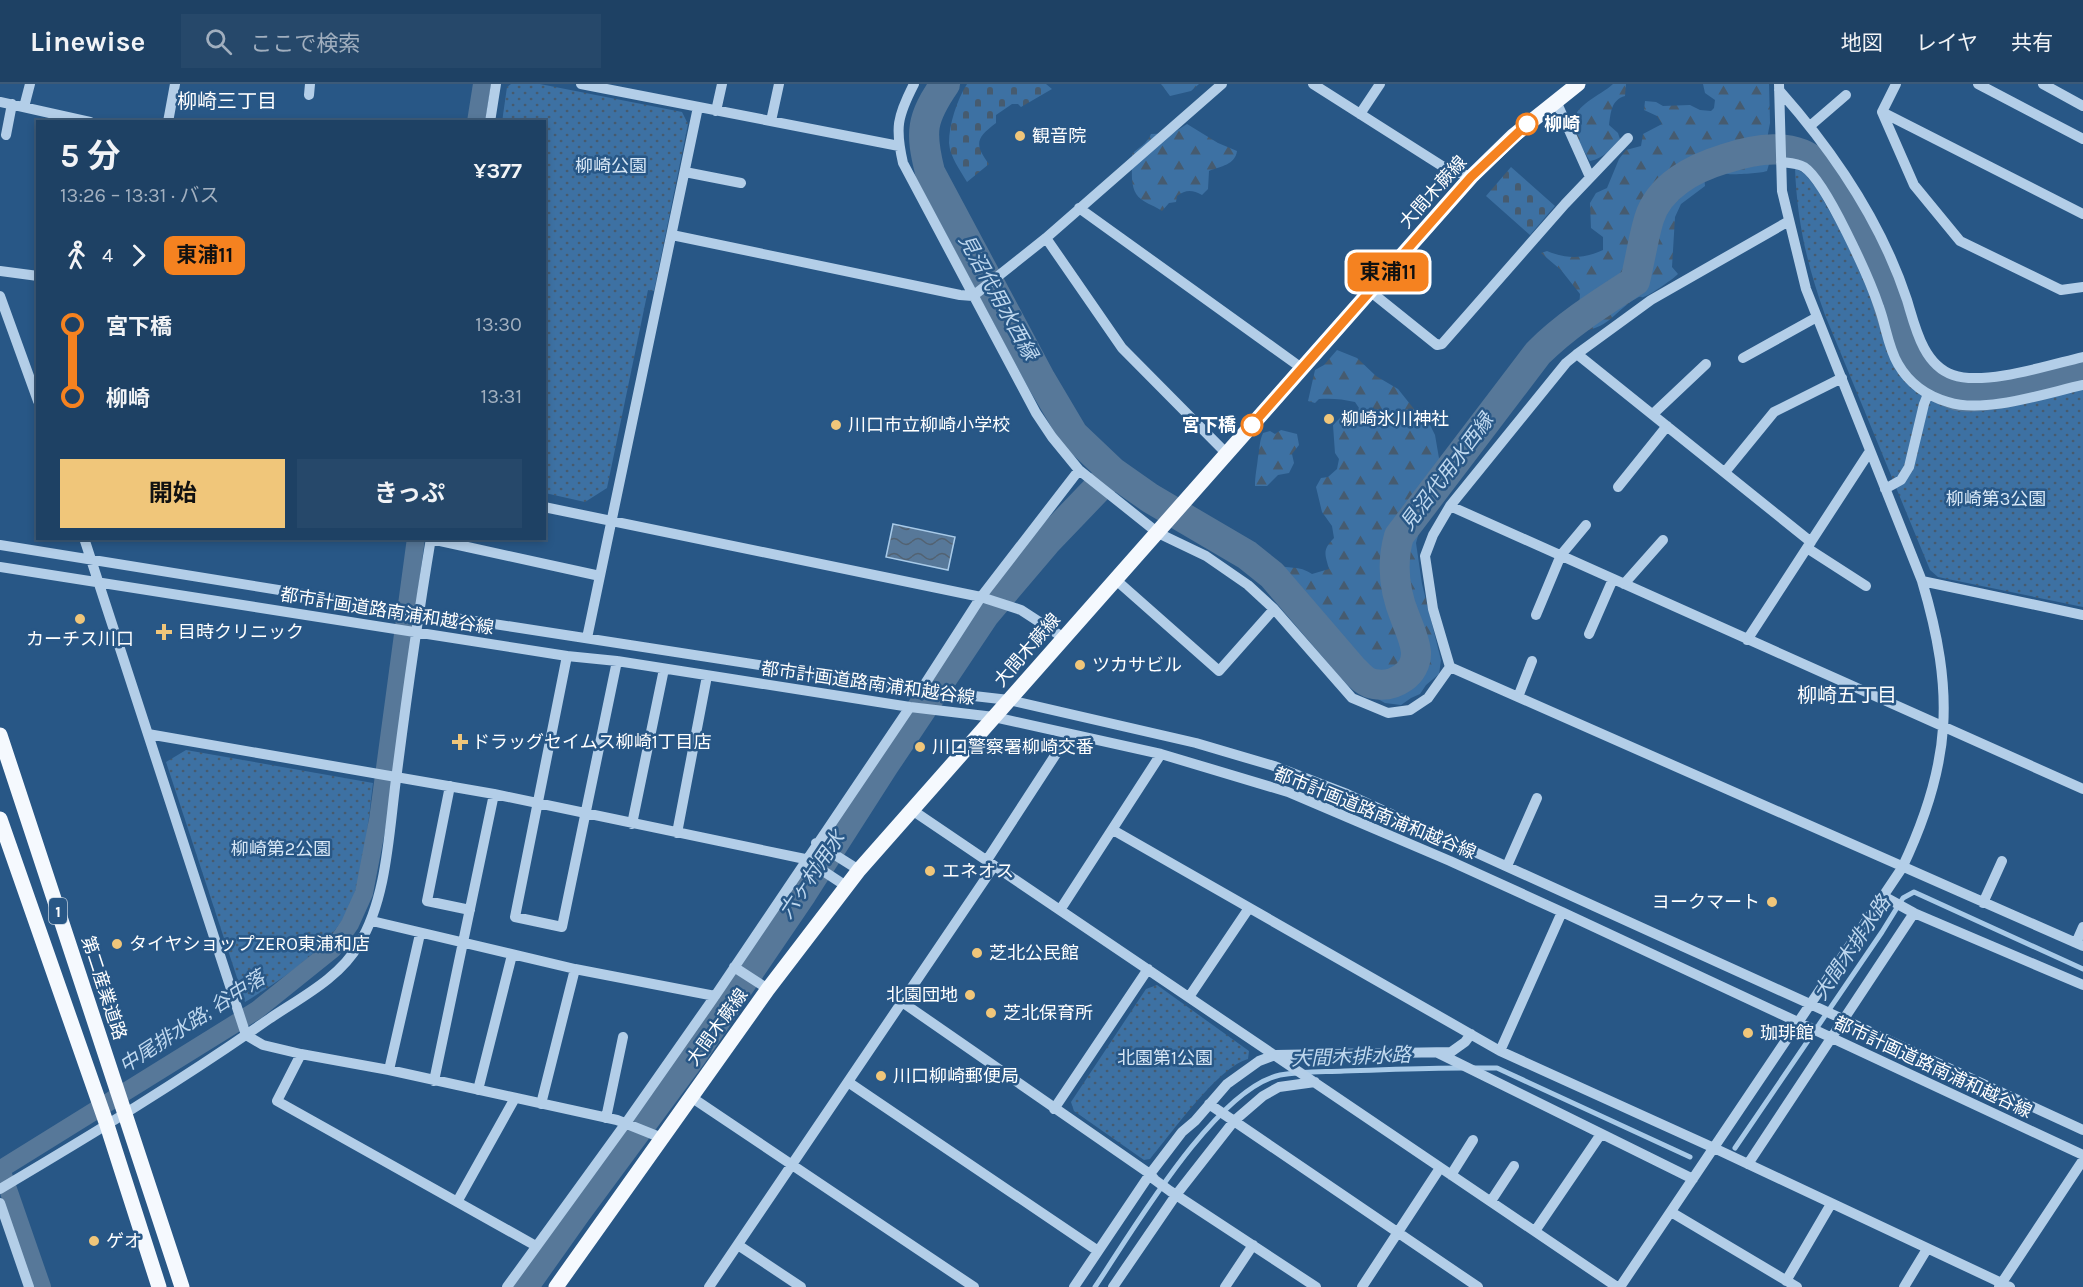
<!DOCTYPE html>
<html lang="ja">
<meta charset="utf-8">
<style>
body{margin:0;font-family:Karla,"Noto Sans JP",sans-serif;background:#26486a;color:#f1f3f6;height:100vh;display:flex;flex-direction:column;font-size:22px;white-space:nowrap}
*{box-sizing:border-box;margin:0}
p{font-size:20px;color:#a1afbf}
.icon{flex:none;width:33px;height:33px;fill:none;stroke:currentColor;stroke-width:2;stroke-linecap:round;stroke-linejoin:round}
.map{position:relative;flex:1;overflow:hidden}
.drawer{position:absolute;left:36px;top:36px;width:510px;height:420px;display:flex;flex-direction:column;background:#1e4164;border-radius:0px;box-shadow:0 3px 9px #0003,0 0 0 2px #3c5a78}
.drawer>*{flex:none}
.badge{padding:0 12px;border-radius:9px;font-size:21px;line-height:39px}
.map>.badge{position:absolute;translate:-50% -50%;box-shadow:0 0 0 3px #fff}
.legs{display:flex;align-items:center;gap:9px;height:66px;padding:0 24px;font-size:20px}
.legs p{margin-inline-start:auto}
.head{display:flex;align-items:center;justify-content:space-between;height:102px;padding:0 24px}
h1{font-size:33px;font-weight:700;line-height:45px}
.primary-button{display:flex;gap:12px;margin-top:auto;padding:12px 24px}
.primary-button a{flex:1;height:69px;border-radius:0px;background:#f0c67a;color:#111;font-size:24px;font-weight:700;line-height:69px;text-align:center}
.primary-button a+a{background:#26486a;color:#f1f3f6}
ul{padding:0 24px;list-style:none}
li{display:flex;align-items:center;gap:21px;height:72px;font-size:22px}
li i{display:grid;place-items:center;width:9px;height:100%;margin:0 8px;background:currentColor}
li i::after{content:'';width:15px;height:15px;margin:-8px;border:4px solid;border-radius:50%;background:#1e4164}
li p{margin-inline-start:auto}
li:first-child i{background:linear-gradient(#0000 50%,currentColor 0)}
li:last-child i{background:linear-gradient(currentColor 50%,#0000 0)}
header{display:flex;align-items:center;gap:36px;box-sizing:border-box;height:84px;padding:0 30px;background:#1e4164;border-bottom:2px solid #3c5a78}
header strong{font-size:28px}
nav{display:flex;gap:33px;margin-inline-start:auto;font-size:21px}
.search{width:420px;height:54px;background:#26486a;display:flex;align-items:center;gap:15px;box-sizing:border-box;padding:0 21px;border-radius:0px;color:#a1afbf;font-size:22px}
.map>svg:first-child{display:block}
.grass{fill:url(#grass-dots)}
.forest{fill:url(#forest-firs)}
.cemetery{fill:url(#cemetery-stones)}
.water{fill:url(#water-waves);stroke:#a8cae8;stroke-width:1.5}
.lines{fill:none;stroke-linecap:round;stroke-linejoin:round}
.stream{stroke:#a8cae8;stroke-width:5}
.canal{stroke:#577899;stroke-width:18}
.river{stroke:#577899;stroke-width:30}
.minor{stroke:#b3cee8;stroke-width:10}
.major{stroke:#f5f9fe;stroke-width:15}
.line-1-casing{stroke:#fff;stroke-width:14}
.line-1{stroke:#f58220;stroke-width:9}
.stop-1-dot{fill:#fff;stroke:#f58220;stroke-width:3}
.poi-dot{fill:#f0c67a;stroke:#285786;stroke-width:2}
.labels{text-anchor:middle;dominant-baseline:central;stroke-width:5;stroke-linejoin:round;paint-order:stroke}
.shield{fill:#285786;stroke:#becddb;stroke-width:1.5}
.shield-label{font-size:16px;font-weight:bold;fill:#fff}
.stop-label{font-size:18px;font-weight:bold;fill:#fff;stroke:#285786;text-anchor:start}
.poi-label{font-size:18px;fill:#fff;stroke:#285786;text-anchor:start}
.park-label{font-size:18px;fill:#d7e7f6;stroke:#285786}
.street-label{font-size:18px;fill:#fff;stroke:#285786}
.neighbourhood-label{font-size:20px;fill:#fff;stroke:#285786}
.water-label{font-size:20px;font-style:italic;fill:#bfd8ef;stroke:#285786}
</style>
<header>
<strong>Linewise</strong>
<div class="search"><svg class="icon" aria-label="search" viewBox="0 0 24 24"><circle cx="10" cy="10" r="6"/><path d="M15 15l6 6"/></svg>ここで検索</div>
<nav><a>地図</a><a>レイヤ</a><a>共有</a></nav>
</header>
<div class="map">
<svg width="2083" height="1203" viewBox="0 0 2083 1203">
<defs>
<pattern id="grass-dots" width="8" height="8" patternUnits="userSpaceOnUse" patternTransform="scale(1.5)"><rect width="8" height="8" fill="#3d71a3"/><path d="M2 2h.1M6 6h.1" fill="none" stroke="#465b6f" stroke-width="1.8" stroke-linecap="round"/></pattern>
<pattern id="forest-firs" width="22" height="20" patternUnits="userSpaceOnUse" patternTransform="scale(1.5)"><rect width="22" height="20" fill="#3d71a3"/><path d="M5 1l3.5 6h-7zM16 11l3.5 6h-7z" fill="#465b6f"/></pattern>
<pattern id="cemetery-stones" width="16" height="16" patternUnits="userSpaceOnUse" patternTransform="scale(1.5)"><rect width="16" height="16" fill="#3d71a3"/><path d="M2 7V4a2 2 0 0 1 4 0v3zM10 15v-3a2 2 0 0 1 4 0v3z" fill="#465b6f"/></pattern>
<pattern id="water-waves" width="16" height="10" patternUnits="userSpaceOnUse" patternTransform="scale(1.5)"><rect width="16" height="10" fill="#577899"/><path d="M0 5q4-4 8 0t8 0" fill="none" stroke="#526272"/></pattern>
</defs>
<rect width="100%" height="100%" fill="#285786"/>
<!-- grass -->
<path class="grass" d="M511 0H540L682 28 688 40 654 207 648 206 607 404 585 418 545 409 544 38H502L507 3Z
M1795 84 1805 90 1817 105 1844 153 1873 218 1887 264 1933 317 1951 324 1975 327 1997 325 2083 305V523L1938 493 1930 486 1825 231C1807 181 1797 137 1795 84Z
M186 666 373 699C368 737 364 803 343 835 319 871 281 896 245 918L166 678Z
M1157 901 1249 967 1248 975C1218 983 1171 1050 1150 1075L1144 1076 1074 1027 1071 1018 1146 905Z"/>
<!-- forest -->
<path class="forest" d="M1161 0H1199L1191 7 1170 12Z
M1613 0H1626L1625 12C1611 16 1611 28 1609 41L1618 49 1620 55C1611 66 1604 74 1590 77 1585 69 1574 50 1573 41 1573 21 1600 12 1613 0Z
M1703 0H1769L1770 39 1767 55 1769 80 1767 87C1763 89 1732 91 1728 90 1721 88 1717 85 1710 85L1704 92 1705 102 1681 120 1675 133 1672 183 1678 190C1673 195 1653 209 1646 212 1639 215 1643 211 1637 214 1618 224 1612 240 1589 246 1579 236 1579 222 1580 210L1561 186 1541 169 1547 167C1566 175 1584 175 1603 166V153L1591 144 1590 119 1596 109 1607 104 1619 75 1626 66 1641 62 1643 50 1662 40 1657 32 1644 26 1645 17 1656 18 1663 22 1690 21 1700 26 1711 27 1714 24 1715 16 1705 9Z
M1187 40 1218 59 1237 67C1235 81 1221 82 1209 87L1208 105 1202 111C1193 106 1186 105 1177 112L1176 118 1169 119 1162 127C1155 122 1147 120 1141 115 1128 106 1133 84 1132 70 1139 63 1147 60 1151 50L1173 49Z
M1337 266 1357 274 1376 292 1398 305 1414 325 1426 333 1435 351 1440 380 1447 400 1442 416 1430 426 1421 441 1416 459 1422 500 1441 576 1439 590 1426 601 1420 610 1411 614 1401 621 1385 619 1360 605 1335 573 1293 530 1278 506 1269 498 1266 492 1273 481C1288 485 1299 481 1312 490L1329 485C1325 470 1322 466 1334 454L1332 442 1322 428 1316 403 1321 394 1328 393 1337 385 1339 375 1335 369 1333 341 1347 327H1357L1359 324 1355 318C1343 315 1331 314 1319 315L1315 319 1308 317 1315 286 1324 281Z
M1281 346 1297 350 1299 361 1292 370 1294 379 1289 389 1278 391 1267 402H1255C1255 391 1257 384 1258 373 1260 364 1259 358 1263 349L1270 347 1275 350Z"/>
<!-- cemetery -->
<path class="cemetery" d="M967 0H1046L1052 5 1021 23 1018 20H1012L996 31V39C976 54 974 60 989 80L967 98C960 86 950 73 949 59 949 40 957 16 967 0Z
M1511 83 1555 122 1530 151 1486 112Z"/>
<!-- water -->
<path class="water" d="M893 440 955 453 948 486 886 473Z"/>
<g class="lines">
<!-- stream -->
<path class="stream" d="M1474 984H1497L1690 1073
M1735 1064 1882 848 1903 814 1914 808 2083 885
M1095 1203C1132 1148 1215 1005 1280 991 1302 987 1323 988 1344 987 1383 986 1423 984 1462 984"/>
<!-- canal -->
<path class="canal" d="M476 38 482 0
M42 1203 1 1085 257 926 333 865 350 840 364 809 378 736 416 454"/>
<!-- river -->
<path class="river" d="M945 0C921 35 920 48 930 88L1041 296 1073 350 1113 388 1150 414 1247 471 1272 491 1352 584C1358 590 1365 599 1374 600 1394 604 1417 590 1416 568 1415 556 1409 544 1405 533 1394 506 1391 480 1399 452L1538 269C1567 240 1601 219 1635 197 1640 177 1643 155 1649 135 1659 102 1694 84 1724 75 1754 65 1793 57 1819 81 1830 91 1837 106 1844 119 1853 136 1864 153 1872 171 1891 217 1894 279 1941 305 1946 307 1953 311 1958 312 1989 317 2051 297 2083 290
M523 1203 576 1128 692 971 802 809 884 681 985 530 1046 458 1113 388"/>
<!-- minor -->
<path class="minor" d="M581 0 899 62
M914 0C897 33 895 44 903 79L1036 329 1052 353 1079 386 1158 449 1206 472 1248 501 1274 525 1352 614 1388 629 1410 626 1428 614 1450 583 1433 525 1425 472 1433 451 1450 422 1566 279 1577 270 1651 216 1789 137
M1313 0 1442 82 1471 93
M1896 0 1882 28 1914 101 1960 157 2061 206 2083 203
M1978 0 2083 55
M2043 0 2083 22
M1779 6C1834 68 1881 137 1907 216 1915 242 1923 281 1953 291 1984 302 2049 281 2083 273
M309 11 310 0
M1556 17 1590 93
M0 18 90 38
M24 23 30 0
M716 27 722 0
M1882 28 2083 130
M1360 30 1380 0
M771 37 779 0
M168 38 175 0
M490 38 496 0
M1810 42 1846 11
M6 51 12 20
M1781 78C1789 79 1797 79 1804 83 1826 97 1870 196 1879 223 1886 242 1888 263 1898 280 1909 299 1927 312 1948 318 1984 330 2046 309 2083 301
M685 88 741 99
M1079 124 1303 285
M672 151 960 211 973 212 1046 154 1222 0
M1046 154 1122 264 1227 370
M0 187 38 192
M1371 208 1437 261 1442 260 1565 120 1628 54
M0 212 38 317
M1577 270 1811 458
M1743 274 1817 233
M1653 330 1706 280
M1725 388 1774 328 1842 294
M1618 403 1667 342
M1885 405 1901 396 1909 383 1924 320 1928 310
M1450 422 2083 705
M544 423 981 513 1079 386
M84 454 246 951 263 961 301 970 389 986 617 1036 662 1054
M431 455 600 492
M0 461 397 525 921 606 1009 616 1196 659 1274 682 1347 710 1810 920 2083 1046
M1807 464 1866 502
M0 483 567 572 617 577 910 623 994 633 1161 670 1288 708 1450 777 1562 828 2083 1071
M1116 496 1219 587 1274 525
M1922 497 2083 531
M1624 500 1663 456
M1536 531 1561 471 1586 441
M1589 550 1613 495
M587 554 698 23
M1747 556 1870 367
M567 572 515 833 562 843 617 577
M1450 583 2083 862
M921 606 981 513 1021 526 1064 554
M1518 613 1532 577
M148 650 494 710 805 775 846 802
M450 702 427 817 470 826
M912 726 1617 1203
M632 740 664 585
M1113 746 1500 967 1714 1064 2010 1203
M677 749 707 592
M816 759 859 786
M987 776 1069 650
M1507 782 1537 714
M1883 812 1914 829 2083 901
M1983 819 2002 777
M1060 826 1161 670
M372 837 575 885 715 912
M2076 859 2083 843
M734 883 768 905
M1189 913 1249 824
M902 918 1150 1090 1155 1096 1170 1107 1316 1203
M1500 967 1562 828
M1438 969 1693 1095
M301 970 277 1017 536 1162
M389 986 420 850
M434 997 494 710
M848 998 1098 1167
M478 1006 512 871
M691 1013 974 1203
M541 1020 575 885
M1209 1020 1478 1203
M1054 1025 1148 885
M606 1034 623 953
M1748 1080 1914 829
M1451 1091 1473 1056
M0 1105C91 1051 182 996 269 935 300 914 340 894 359 860 388 813 389 743 397 688 407 610 418 532 431 454
M1491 1117 1514 1082
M457 1118 515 1014
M0 1119 29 1203
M1671 1128 1797 1203
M1535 1147 1601 1050
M738 1161 801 1203
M1786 1197 1831 1120
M507 1203 626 1039 715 912 910 623
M709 1203 994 782
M1074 1203 1150 1090 1182 1048 1195 1037 1227 1000 1259 977 1275 971 1451 968 1465 958 1471 950
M1113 1203 1176 1111 1234 1037 1263 1012 1279 1003 1315 998
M1225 1203 1253 1161
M1362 1203 1440 1084
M1620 1203 1902 784C1952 679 1955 608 1922 497L1806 205 1782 107 1779 0
M1904 1203 1927 1165
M1999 1203 2083 1076"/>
<!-- major -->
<path class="major" d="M0 651 182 1203
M0 735 107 1041 159 1203
M556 1203 768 905 859 786 1471 93 1513 52 1578 0"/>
</g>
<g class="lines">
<defs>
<path id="line-1" d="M1252 341 1471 93 1527 40"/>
</defs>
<!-- line-1 casing -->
<use href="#line-1" class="line-1-casing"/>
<!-- line-1 -->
<use href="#line-1" class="line-1"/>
</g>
<!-- markers -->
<g class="stop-1-dot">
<circle cx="1527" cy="40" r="10"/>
<circle cx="1252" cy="341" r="10"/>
</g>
<g class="poi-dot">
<circle cx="1020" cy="52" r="6"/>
<circle cx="1329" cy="335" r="6"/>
<circle cx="836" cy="341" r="6"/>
<circle cx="80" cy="535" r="6"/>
<path d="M161 539h6v6h6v6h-6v6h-6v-6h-6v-6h6z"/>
<circle cx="1080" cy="581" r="6"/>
<path d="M457 649h6v6h6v6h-6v6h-6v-6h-6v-6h6z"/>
<circle cx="920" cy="663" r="6"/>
<circle cx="930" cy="787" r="6"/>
<circle cx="1772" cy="818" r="6"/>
<circle cx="117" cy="860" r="6"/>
<circle cx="977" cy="869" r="6"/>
<circle cx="970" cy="911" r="6"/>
<circle cx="991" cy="929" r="6"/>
<circle cx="1748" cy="949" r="6"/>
<circle cx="881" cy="992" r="6"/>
<circle cx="94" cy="1157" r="6"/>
</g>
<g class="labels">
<!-- shield labels -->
<rect class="shield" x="49" y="814" width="18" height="26" rx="4.5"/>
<g class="shield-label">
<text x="58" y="827">1</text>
</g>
<!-- stop labels -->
<g class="stop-label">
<text x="1544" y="40">柳崎</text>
<text x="1236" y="341" text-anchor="end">宮下橋</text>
</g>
<!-- poi labels -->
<g class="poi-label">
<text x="1032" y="52">観音院</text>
<text x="1341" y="335">柳崎氷川神社</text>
<text x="848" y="341">川口市立柳崎小学校</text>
<text x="178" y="548">目時クリニック</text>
<text x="80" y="555" text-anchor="middle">カーチス川口</text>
<text x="1092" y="581">ツカサビル</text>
<text x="472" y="658">ドラッグセイムス柳崎1丁目店</text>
<text x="932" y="663">川口警察署柳崎交番</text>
<text x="942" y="787">エネオス</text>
<text x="1760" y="818" text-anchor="end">ヨークマート</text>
<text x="129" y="860">タイヤショップZERO東浦和店</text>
<text x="989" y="869">芝北公民館</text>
<text x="958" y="911" text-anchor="end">北園団地</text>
<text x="1003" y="929">芝北保育所</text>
<text x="1760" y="949">珈琲館</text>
<text x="893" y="992">川口柳崎郵便局</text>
<text x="106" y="1157">ゲオ</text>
</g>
<!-- park labels -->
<g class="park-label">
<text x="611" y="82">柳崎公園</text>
<text x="1996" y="415">柳崎第3公園</text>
<text x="281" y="765">柳崎第2公園</text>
<text x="1165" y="974">北園第1公園</text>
</g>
<!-- street labels -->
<g class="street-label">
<text transform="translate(1433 108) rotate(-48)">大間木蕨線</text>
<text transform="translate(387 527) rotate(9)">都市計画道路南浦和越谷線</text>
<text transform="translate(1027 566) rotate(-49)">大間木蕨線</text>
<text transform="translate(868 599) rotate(8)">都市計画道路南浦和越谷線</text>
<text transform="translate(1375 729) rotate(22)">都市計画道路南浦和越谷線</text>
<text transform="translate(104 904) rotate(72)">第二産業道路</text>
<text transform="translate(717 943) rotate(-54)">大間木蕨線</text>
<text transform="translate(1933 983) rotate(25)">都市計画道路南浦和越谷線</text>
</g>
<!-- neighbourhood labels -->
<g class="neighbourhood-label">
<text x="227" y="17">柳崎三丁目</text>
<text x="1847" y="611">柳崎五丁目</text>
</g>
<!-- water labels -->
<g class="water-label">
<text transform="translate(998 213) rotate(61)">見沼代用水西縁</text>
<text transform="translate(1447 388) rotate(-53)">見沼代用水西縁</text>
<text transform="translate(812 791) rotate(-56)">六ヶ村用水</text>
<text transform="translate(1852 864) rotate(-56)">大間木排水路</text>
<text transform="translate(192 938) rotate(-33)">中尾排水路; 谷中落</text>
<text transform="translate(1351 973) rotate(-2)">大間木排水路</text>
</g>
</g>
</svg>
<b class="badge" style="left:1388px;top:188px;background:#f58220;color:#111">東浦11</b>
<section class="drawer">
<div class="head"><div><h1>5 分</h1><p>13:26 – 13:31 · バス</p></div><b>¥377</b></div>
<div class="legs"><svg class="icon" aria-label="walk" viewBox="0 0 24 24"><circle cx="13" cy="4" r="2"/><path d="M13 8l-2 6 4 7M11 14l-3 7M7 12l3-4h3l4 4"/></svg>4<svg class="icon" aria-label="forward" viewBox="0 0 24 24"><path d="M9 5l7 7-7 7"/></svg><b class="badge" style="background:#f58220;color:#111">東浦11</b></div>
<ul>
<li><i style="color:#f58220"></i><b>宮下橋</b><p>13:30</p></li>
<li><i style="color:#f58220"></i><b>柳崎</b><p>13:31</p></li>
</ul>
<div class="primary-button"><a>開始</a><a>きっぷ</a></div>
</section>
</div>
